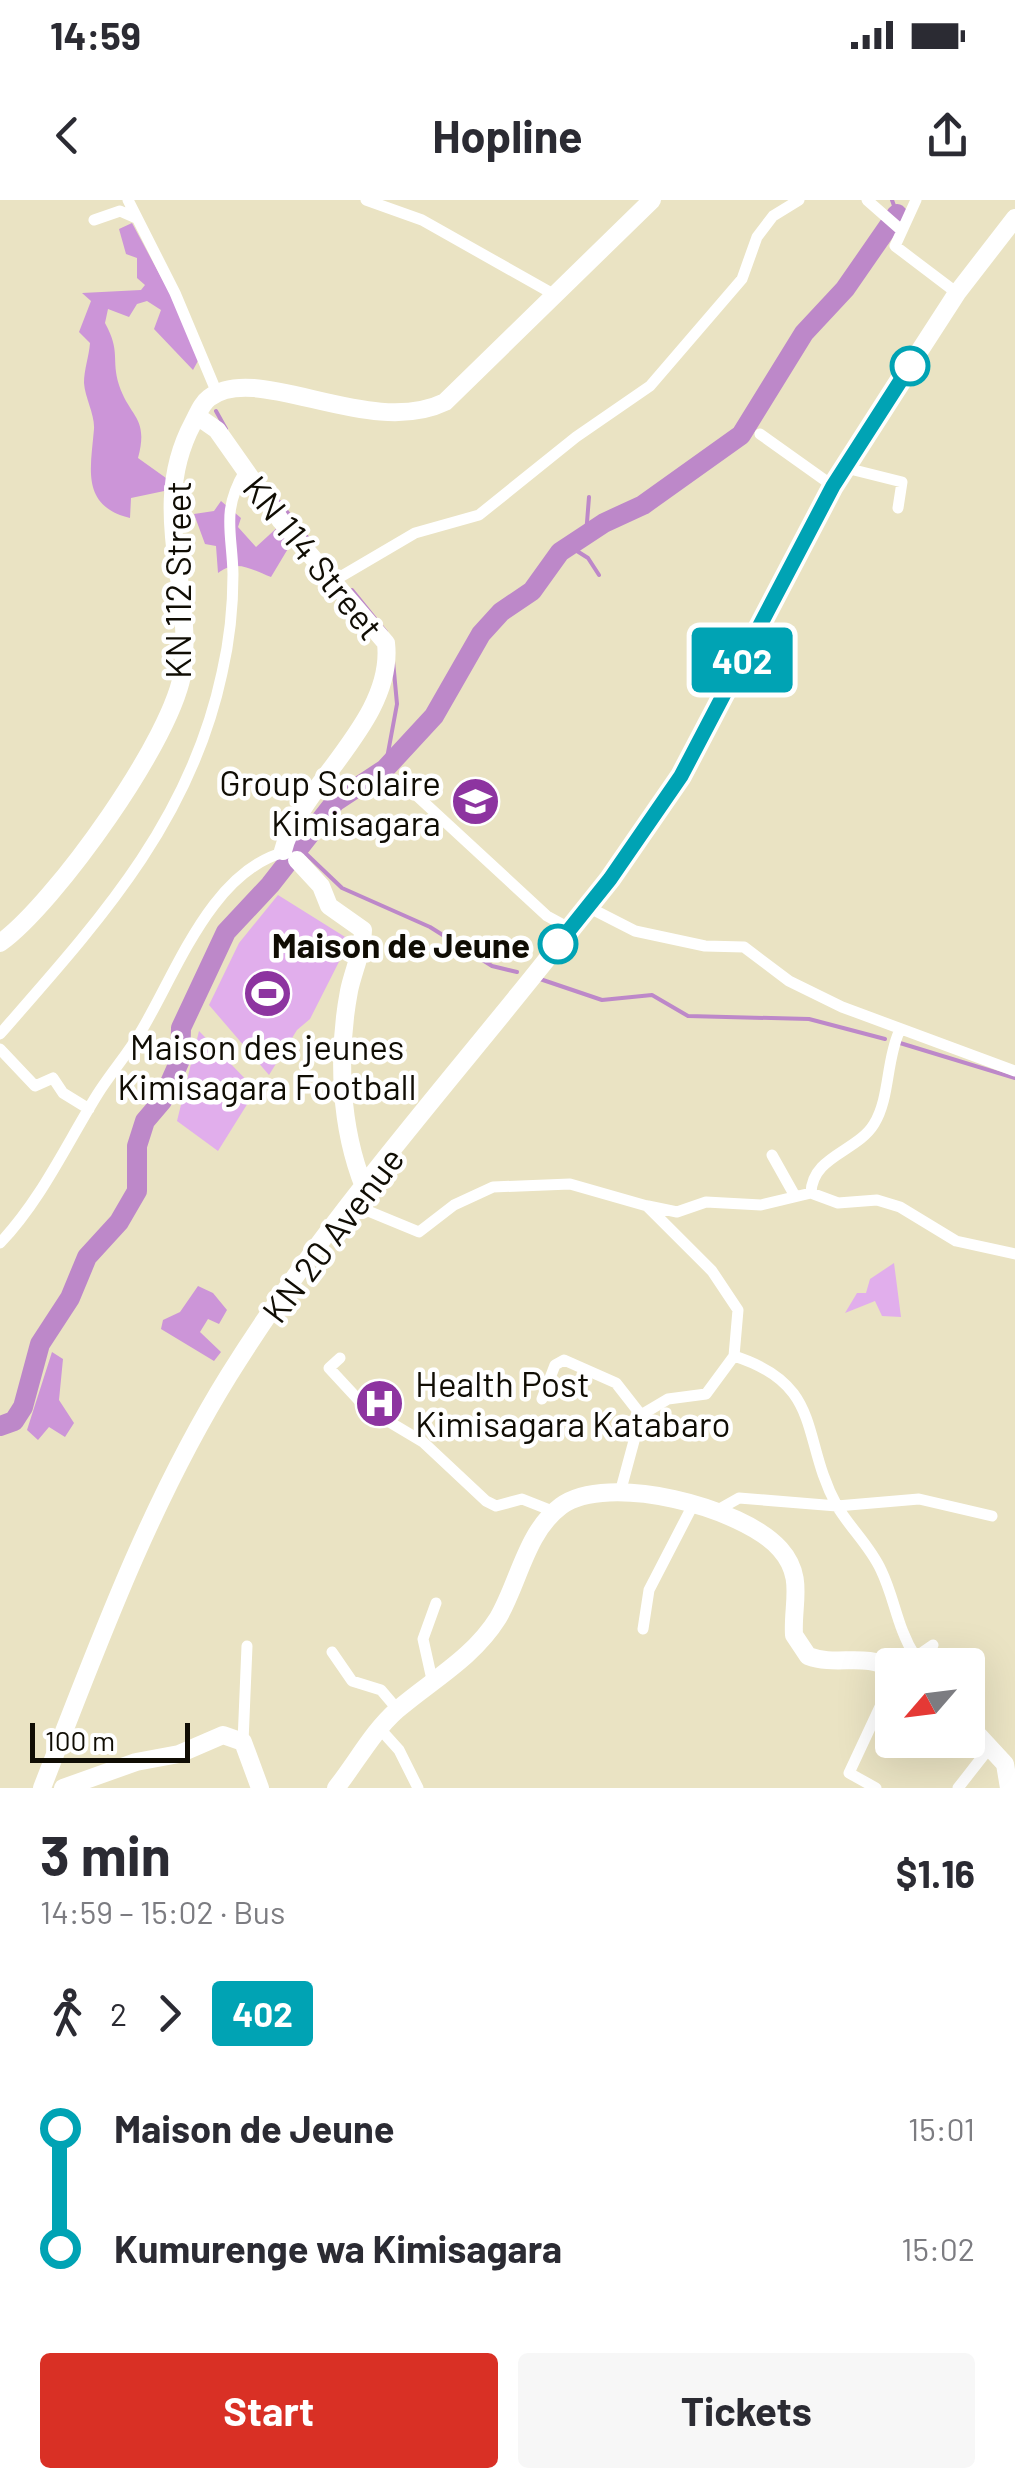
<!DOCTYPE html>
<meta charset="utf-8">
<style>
body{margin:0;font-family:Barlow,sans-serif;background:#f7f7f7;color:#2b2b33;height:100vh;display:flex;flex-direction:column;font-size:38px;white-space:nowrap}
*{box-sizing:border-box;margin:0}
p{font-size:32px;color:#7c7c81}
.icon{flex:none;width:55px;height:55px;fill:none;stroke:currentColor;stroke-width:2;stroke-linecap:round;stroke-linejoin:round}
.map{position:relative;height:1588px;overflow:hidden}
.details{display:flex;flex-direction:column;background:#fff;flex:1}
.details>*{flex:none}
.badge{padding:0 20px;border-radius:8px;font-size:35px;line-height:65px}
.needle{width:65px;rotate:242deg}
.fabs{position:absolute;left:875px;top:1448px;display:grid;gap:20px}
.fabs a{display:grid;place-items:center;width:110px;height:110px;border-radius:10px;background:#fff;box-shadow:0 10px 40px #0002;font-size:50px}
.scale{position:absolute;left:30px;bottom:25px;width:160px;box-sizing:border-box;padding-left:10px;border:5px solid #100d04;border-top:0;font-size:28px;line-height:35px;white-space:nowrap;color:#100d04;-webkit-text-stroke:8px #fff;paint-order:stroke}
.map>.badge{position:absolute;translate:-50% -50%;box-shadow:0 0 0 5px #fff}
.legs{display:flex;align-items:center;gap:15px;height:110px;padding:0 40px;font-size:32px}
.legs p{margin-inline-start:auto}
.summary{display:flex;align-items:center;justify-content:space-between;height:170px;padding:0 40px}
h1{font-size:55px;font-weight:700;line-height:75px}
.button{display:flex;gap:20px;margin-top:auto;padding:20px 40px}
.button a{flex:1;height:115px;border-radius:10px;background:#d93025;color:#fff;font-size:40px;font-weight:700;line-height:115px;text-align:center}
.button a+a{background:#f7f7f7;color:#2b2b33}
ul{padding:0 40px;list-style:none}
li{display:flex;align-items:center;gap:35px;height:120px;font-size:38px}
li i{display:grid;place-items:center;width:15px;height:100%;margin:0 12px;background:currentColor}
li i::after{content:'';width:25px;height:25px;margin:-12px;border:8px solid;border-radius:50%;background:#fff}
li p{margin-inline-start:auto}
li:first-child i{background:linear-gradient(#0000 50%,currentColor 0)}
li:last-child i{background:linear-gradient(currentColor 50%,#0000 0)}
.status{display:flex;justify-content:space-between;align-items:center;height:70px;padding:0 50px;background:#fff;direction:ltr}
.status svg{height:28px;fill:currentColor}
header{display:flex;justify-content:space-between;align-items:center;height:130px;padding:0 40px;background:#fff;font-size:45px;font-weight:700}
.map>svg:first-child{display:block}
.green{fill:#e1aeec}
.forest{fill:#cc95d8}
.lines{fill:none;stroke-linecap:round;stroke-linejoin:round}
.stream{stroke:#bd88c9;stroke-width:4}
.river{stroke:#bd88c9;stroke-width:20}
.street{stroke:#fff;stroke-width:11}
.secondary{stroke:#fff;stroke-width:18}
.line-1-casing{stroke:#fff;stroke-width:22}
.line-1{stroke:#00a3b4;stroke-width:15}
.stop-1-dot{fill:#fff;stroke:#00a3b4;stroke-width:5}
.labels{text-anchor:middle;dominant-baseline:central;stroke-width:9;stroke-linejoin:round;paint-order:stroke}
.street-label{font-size:35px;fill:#100d04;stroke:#fff}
.poi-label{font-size:35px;fill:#100d04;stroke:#fff;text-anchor:end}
.stop-label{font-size:35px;font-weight:bold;fill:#100d04;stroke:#fff;text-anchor:end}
</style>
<div class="status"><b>14:59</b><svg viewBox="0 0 49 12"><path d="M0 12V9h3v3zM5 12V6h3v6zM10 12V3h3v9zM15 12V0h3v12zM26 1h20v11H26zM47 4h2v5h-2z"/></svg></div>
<header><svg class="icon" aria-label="back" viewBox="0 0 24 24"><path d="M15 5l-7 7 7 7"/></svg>Hopline<svg class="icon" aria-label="share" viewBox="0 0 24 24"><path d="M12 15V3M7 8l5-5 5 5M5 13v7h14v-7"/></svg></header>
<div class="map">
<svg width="1015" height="1588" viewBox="0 0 1015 1588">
<rect width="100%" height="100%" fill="#eae3c3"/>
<!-- green -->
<path class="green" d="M278 695 350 740 310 819 297 830 269 875 209 805 239 743Z
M199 831 256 890 218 951 177 921Z
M894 1063 901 1117 882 1116 875 1101 845 1113 857 1093H866L870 1079Z"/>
<!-- forest -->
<path class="forest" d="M132 23 176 105 199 159 193 170 154 129 161 110 147 101 137 104 129 117 108 109 105 123C121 152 111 159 119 185 130 218 149 217 138 258L166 278 169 290 131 298 130 318C80 306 91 267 94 229 95 215 85 198 84 183 84 170 89 156 90 143L79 132 91 101 82 93 141 90 145 85 137 78V58L126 54 119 29Z
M221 301 241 318 238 327 256 347 280 325 292 342 271 377C250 369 237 359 218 373L216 346 205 344 194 314 214 311Z
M198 1086 213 1093 227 1110 219 1124 208 1119 200 1132 221 1152 214 1161 161 1129 163 1120 180 1112Z
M52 1152 63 1159 59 1200 74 1223 65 1237 49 1227 38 1240 27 1230Z"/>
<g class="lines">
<!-- stream -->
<path class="stream" d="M892 0 897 14
M216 211 226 229
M269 289 310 341
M586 335 589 297
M569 346 588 358 599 375
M352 390 386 432
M385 569 397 504 393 461
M300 648 342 688 430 727 492 766 517 772
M537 778 602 800 652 795 688 816 809 819 885 839
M900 843 1015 878"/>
<!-- river -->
<path class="river" d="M0 1226 14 1221 23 1207 40 1144 70 1098 87 1057 119 1022 137 991V946L145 921 162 901 180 860 181 828 226 732 270 685 335 602 385 569 434 516 481 434 501 412 532 391 560 352 604 323 643 305 741 235 804 133 845 89 897 14"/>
<!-- street -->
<path class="street" d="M128 0 175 93 217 193
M366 0 422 20 555 95
M867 0 900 29
M916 0 895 46 957 93
M94 20 120 11 136 18
M760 234 833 286
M846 268 902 282 898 308
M335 380 415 333 479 315 576 237 650 186 742 79 757 37 773 16 799 0
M403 583 547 716 571 729
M588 707 635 731 705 746 744 747 789 781 842 807 1015 871
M0 834C97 723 190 623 222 473 229 443 233 406 233 374 232 331 221 311 245 271
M0 849 35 886 53 878 63 893 89 909
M772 955 795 996
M811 993C812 956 857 952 874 924 890 898 886 861 899 832
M351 1004 419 1032 454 1005 493 987 570 984 647 1006 712 1071 738 1110 734 1156 706 1194 668 1199 641 1215 621 1289
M648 1006 677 1012 706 1002 761 1005 811 993 838 1003 877 1000 900 1007 956 1041 1015 1054
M0 1043C41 1000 66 945 97 895 110 874 127 855 140 833 176 774 211 671 285 652
M734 1156C825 1185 800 1239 837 1306 850 1328 870 1346 881 1370 895 1399 897 1428 915 1456
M340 1158 329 1168 366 1208 423 1242 486 1301 496 1306 522 1299 555 1312
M542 1199 555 1165 564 1160 616 1183 641 1215
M716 1311 739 1298 837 1306 919 1299 992 1316
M643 1429 649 1390 694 1303
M332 1452 352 1481 381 1490 398 1510
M904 1465 933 1445
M433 1484 423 1439 436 1403
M381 1530 399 1550 418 1588
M243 1542 247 1446
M876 1588 849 1573 892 1481
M958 1588 990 1547"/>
<!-- secondary -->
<path class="secondary" d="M197 216 217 230 281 321 386 443C395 521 299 586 283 651
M297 660 321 686 329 706 363 730C363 751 353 771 349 791 337 855 340 927 364 987
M0 743C54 705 176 535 183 469 193 384 148 307 193 223 198 214 201 204 209 198 257 161 369 239 445 202L652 0
M968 1524 1005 1564 1009 1588
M42 1588C97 1447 149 1304 229 1175 350 980 515 814 647 627L681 576 838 277 957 93 1015 18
M63 1588 136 1562 179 1554 223 1535 243 1542 260 1588
M336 1588C356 1563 373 1531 397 1510 432 1480 473 1458 498 1418 519 1382 526 1332 561 1306 607 1272 743 1307 780 1349 805 1377 792 1403 794 1435L808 1456C837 1467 865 1452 892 1469"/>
</g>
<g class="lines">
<defs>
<path id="line-1" d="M558 744 610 679 681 576 833 286 910 166"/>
</defs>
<!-- line-1 casing -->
<use href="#line-1" class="line-1-casing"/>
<!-- line-1 -->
<use href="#line-1" class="line-1"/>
</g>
<!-- icons -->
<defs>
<symbol id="school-disc" viewBox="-11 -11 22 22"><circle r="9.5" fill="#8d34a0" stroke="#fff"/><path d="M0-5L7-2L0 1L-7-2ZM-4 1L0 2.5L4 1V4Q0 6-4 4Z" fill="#fff"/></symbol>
<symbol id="stadium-disc" viewBox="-11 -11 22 22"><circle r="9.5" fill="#8d34a0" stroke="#fff"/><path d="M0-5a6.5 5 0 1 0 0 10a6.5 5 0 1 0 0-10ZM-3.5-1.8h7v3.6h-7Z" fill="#fff"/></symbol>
<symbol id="hospital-disc" viewBox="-11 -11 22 22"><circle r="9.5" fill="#8d34a0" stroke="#fff"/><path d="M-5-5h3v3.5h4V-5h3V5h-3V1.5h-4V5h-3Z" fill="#fff"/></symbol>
</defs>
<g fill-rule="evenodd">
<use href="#school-disc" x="448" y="574" width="55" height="55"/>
<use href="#stadium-disc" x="240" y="766" width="55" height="55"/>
<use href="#hospital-disc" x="352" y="1176" width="55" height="55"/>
</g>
<!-- markers -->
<g class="stop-1-dot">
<circle cx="910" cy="166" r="18"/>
<circle cx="558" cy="744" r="18"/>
</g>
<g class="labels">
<!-- street labels -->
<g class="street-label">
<text transform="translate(314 357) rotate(51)">KN 114 Street</text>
<text transform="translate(177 380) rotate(-90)">KN 112 Street</text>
<text transform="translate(332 1034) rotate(-53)">KN 20 Avenue</text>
</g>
<!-- poi labels -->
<g class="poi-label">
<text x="441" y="582">Group Scolaire<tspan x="441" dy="40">Kimisagara</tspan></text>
<text x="267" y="846" text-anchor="middle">Maison des jeunes<tspan x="267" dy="40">Kimisagara Football</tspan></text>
<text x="415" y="1183" text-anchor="start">Health Post<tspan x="415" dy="40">Kimisagara Katabaro</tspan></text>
</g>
<!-- stop labels -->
<g class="stop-label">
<text x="530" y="744">Maison de Jeune</text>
</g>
</g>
</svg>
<div class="fabs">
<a><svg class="needle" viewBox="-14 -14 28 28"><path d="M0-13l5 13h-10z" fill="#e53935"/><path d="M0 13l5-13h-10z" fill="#7c7c81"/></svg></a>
</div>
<div class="scale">100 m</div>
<b class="badge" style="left:742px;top:460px;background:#00a3b4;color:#fff">402</b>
</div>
<section class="details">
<div class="summary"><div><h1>3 min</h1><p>14:59 – 15:02 · Bus</p></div><b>$1.16</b></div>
<div class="legs"><svg class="icon" aria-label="walk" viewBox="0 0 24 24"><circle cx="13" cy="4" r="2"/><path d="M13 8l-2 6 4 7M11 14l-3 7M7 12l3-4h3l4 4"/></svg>2<svg class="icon" aria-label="forward" viewBox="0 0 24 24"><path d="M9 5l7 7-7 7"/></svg><b class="badge" style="background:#00a3b4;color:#fff">402</b></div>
<ul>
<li><i style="color:#00a3b4"></i><b>Maison de Jeune</b><p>15:01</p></li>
<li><i style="color:#00a3b4"></i><b>Kumurenge wa Kimisagara</b><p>15:02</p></li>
</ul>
<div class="button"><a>Start</a><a>Tickets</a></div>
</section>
